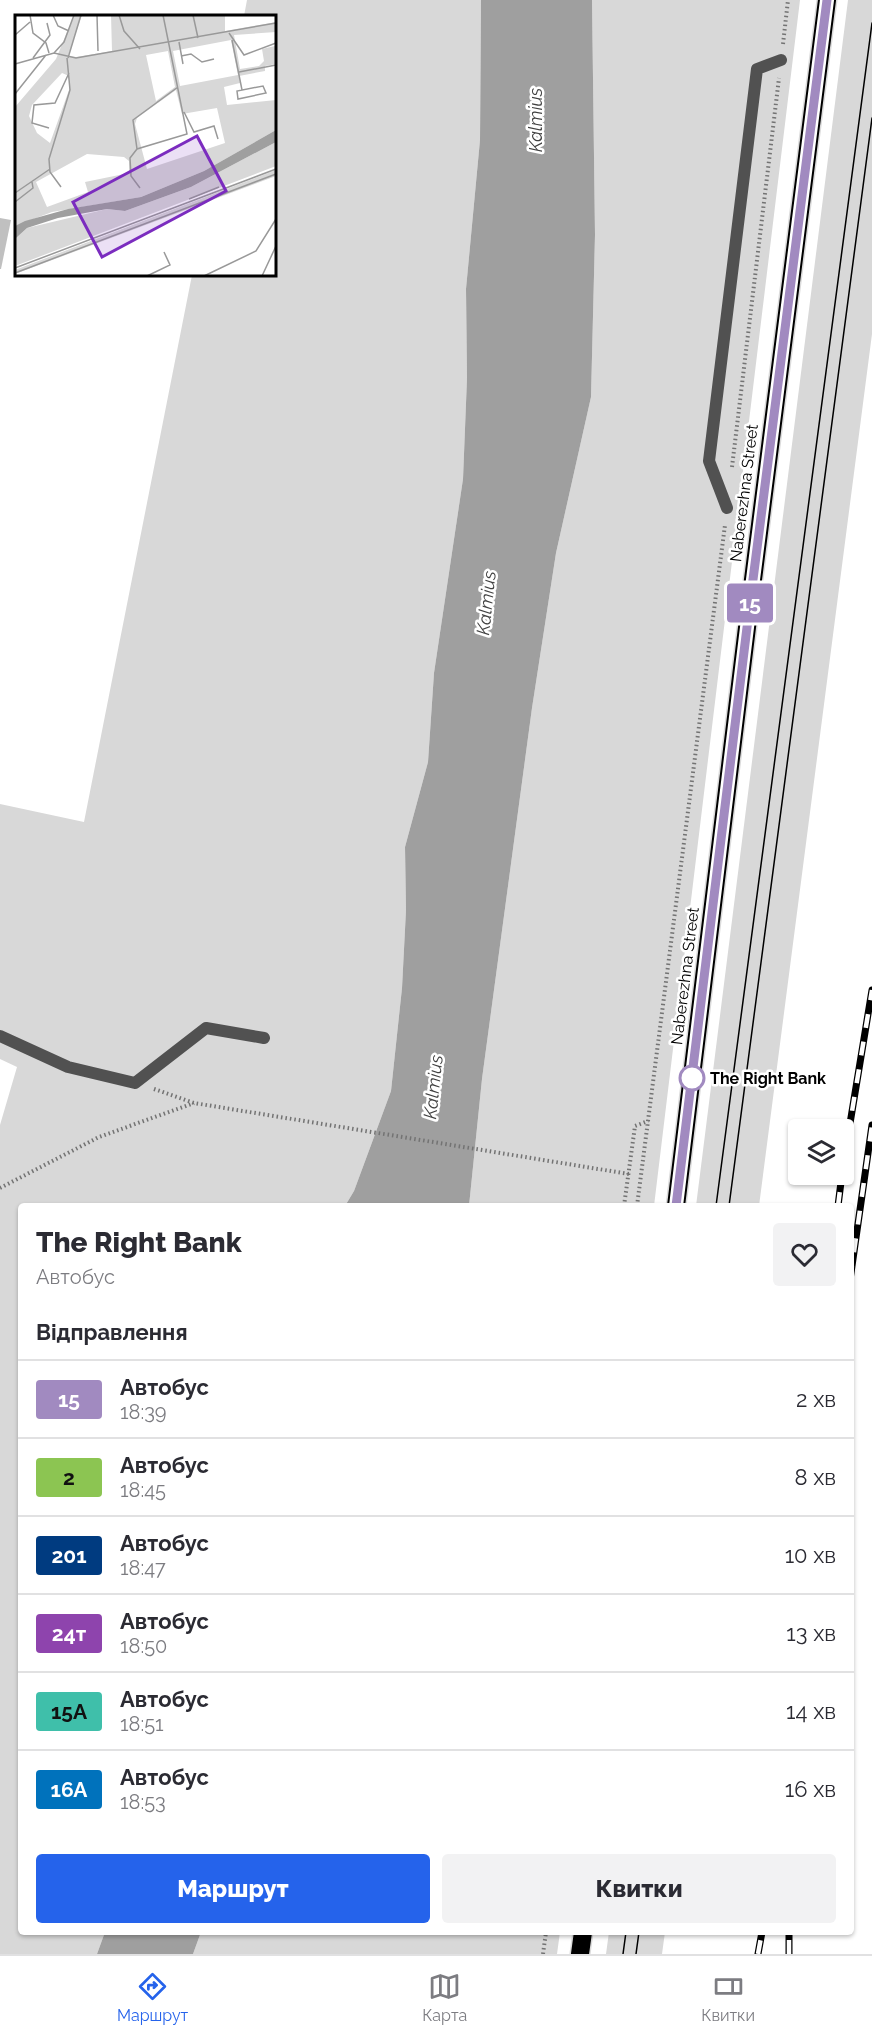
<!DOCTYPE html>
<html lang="uk">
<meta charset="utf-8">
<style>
body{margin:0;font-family:Raleway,sans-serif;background:#f2f2f3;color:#2b2b33;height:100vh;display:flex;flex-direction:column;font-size:22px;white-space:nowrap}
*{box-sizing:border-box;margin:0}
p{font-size:20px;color:#7c7c81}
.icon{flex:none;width:33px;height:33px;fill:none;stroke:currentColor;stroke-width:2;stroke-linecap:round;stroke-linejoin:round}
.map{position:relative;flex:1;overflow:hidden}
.sheet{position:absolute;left:18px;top:1203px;width:836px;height:732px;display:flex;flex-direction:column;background:#fff;border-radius:6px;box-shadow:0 2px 4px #0004}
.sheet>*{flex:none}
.badge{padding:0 12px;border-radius:4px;font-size:21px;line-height:39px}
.tools{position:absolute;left:788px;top:1119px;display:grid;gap:12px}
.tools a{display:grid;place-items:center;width:66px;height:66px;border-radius:6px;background:#fff;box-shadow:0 2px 4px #0004;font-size:30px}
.map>.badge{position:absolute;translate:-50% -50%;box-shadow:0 0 0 3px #fff}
h2{padding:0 18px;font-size:22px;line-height:54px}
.round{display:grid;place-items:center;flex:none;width:63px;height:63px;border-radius:6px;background:#f2f2f3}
.head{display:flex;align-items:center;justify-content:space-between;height:102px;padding:0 18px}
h1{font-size:28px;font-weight:800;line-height:45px}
.action{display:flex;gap:12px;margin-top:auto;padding:12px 18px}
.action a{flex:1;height:69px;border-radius:6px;background:#2563eb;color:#fff;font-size:24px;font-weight:800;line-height:69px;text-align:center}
.action a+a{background:#f2f2f3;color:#2b2b33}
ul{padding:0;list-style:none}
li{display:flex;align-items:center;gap:18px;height:78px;padding:0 18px;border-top:2px solid #e1e1e2}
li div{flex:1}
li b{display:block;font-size:22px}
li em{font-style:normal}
li .badge{min-width:66px;font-weight:700;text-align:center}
.tab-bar{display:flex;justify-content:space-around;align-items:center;height:84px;border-top:2px solid #e1e1e2;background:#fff;font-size:16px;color:#7c7c81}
.tab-bar a{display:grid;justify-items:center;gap:3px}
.tab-bar .active{color:#2563eb}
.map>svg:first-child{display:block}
.green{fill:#d8d8d8}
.water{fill:#9f9f9f}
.building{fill:#c0c0c0}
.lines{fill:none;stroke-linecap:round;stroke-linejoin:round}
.highway-casing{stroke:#dbdbdb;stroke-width:21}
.path{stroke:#737373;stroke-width:4;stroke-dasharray:1.5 3;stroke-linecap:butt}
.lane{stroke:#515151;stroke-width:12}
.highway{stroke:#000;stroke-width:18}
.tram{stroke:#000;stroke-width:1.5}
.rail-casing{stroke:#000;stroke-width:7}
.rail{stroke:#fff;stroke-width:4.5;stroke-dasharray:14;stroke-linecap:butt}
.line-casing{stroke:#fff;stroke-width:14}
.line{stroke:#a18ac0;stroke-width:9}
.stop-dot{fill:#fff;stroke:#a18ac0;stroke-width:3}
.labels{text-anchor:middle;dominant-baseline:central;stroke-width:5;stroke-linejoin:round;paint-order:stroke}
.street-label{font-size:16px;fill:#000;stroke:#fff}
.stop-label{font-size:16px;font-weight:bold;fill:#000;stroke:#fff;text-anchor:start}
.water-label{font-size:18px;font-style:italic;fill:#404040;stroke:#fff}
.inset-road{fill:none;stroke:#999;stroke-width:1.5}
.view{fill:#7b2cbf;fill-opacity:0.15;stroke:#7b2cbf;stroke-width:3}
.inset-edge{fill:none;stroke:#000;stroke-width:3}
</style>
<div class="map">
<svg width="872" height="1954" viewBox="0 0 872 1954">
<rect width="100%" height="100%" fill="#fff"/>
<!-- green -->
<path class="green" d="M247 0H481L480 140 466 289 467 378 463 479 434 673 428 762 405 847 406 910 402 988 391 1091 354 1191 345 1206H21V1932H105L97 1954H0V1125L17 1067 0 1059V804L84 822 192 275 274 274V16H244Z
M592 0H800L654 1206H469L482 1079 532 708 556 553 591 397 595 235Z
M848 0H872V334L759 1206H696Z
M201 1932H560L557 1954H193Z
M609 1932H665L662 1954H606Z"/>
<!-- water -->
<path class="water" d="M481 0H592L595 235 591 397 556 553 532 708 482 1079 469 1206H345L354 1191 391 1091 402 988 406 910 405 847 428 762 434 673 463 479 467 378 466 289 480 140Z
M105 1932H201L193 1954H97Z"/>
<!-- building -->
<path class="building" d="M0 218 11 220 1 269H0Z"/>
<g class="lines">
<defs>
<path id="highway" d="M676 1206 750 603 827 0
M580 1954 583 1932"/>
</defs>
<!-- highway casing -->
<use href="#highway" class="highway-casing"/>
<!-- path -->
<path class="path" d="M783 44 788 0
M732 467 779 78
M154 1089 194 1103 629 1174
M0 1188 99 1137 194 1103
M624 1206 635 1126 648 1121
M637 1206 725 525
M543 1954 546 1932"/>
<!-- lane -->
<path class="lane" d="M727 508 709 461 757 69 781 60
M0 1036 68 1067 135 1083 206 1028 264 1038"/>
<!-- highway -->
<use href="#highway" class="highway"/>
<!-- tram -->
<path class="tram" d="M716 1206 872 23
M729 1206 872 118
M623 1954 626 1932
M636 1954 639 1932"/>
<defs>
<path id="rail" d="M843 1166 872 990
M838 1206 842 1174
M850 1280 872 1125
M758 1954 762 1932
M789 1954V1932"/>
</defs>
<!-- rail casing -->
<use href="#rail" class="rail-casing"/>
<!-- rail -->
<use href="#rail" class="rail"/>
</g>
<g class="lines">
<defs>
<path id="line" d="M676 1206 750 603 827 0"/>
</defs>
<!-- line casing -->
<use href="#line" class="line-casing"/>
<!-- line -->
<use href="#line" class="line"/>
</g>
<!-- markers -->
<circle class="stop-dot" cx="692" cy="1078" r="12"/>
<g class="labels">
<!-- street labels -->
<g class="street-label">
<text transform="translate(744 493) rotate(-83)">Naberezhna Street</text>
<text transform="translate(685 976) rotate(-83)">Naberezhna Street</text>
</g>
<!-- stop labels -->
<g class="stop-label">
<text x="710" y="1078">The Right Bank</text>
</g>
<!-- water labels -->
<g class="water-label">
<text transform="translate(535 120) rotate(-90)">Kalmius</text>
<text transform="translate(486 603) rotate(-84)">Kalmius</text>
<text transform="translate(433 1087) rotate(-84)">Kalmius</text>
</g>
</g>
<!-- overview -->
<g transform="translate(15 15)">
<rect width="261" height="261" fill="#fff"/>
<path d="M59 0H67L53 41 61 42 97 36 96 0H210V16L261 7V17L219 20 225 54 244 51 249 46 247 34 260 31 261 49 250 51V56L224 61 225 68 209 72 212 90 261 85V115L189 156 126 182 37 197 0 211V92L41 44ZM216 25 223 60 165 71 158 36ZM153 36 160 72 141 86 131 40ZM47 58 54 61V75L35 128 22 118 14 101 17 90ZM161 75 167 99 202 93 210 128 132 154 120 109 122 103ZM72 139 109 142 114 146V158L70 167 73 177 32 192 21 167ZM261 127V151L0 251V224L12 213 92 194 110 196 176 172ZM261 155V161L0 259V255Z" fill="#d8d8d8" fill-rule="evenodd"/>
<path d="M261 115V127L176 172 110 196 92 194 43 203 12 213 0 224V211L10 206 53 194 126 182 189 156Z" fill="#9f9f9f"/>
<path class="inset-road" d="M15 0 18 18 31 28 34 38M38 0 43 11 54 16M82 0 83 36M104 0 109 16 125 34M178 0 183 23M214 18 229 40 261 28M0 20 15 7M217 25 227 75M164 27 168 49M39 38 49 27 59 0M166 41 176 39 187 47 199 44M18 43 35 20 32 8M53 43 66 0M0 49 39 38 61 43 261 8M224 57 261 50M248 71 251 78 223 84 222 76ZM0 79 31 40M169 97 179 117 199 111 203 124M34 113 17 108 19 90 40 88 54 58M122 134 118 105 163 72M46 172 35 157 34 144 55 75 52 43M125 173 116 161 115 143 122 134 172 119 148 0M0 178 35 154M174 184 204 172M0 187 18 173 17 167M0 253 261 154M0 258 261 159M132 261 155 250 149 237M189 261 241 236 261 204M247 261 261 231"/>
<path class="view" d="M182 121 211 176 87 242 58 187Z"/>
<rect width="261" height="261" class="inset-edge"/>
</g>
</svg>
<div class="tools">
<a><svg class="icon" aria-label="layers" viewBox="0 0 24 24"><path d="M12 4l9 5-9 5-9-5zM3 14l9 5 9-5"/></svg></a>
</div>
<b class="badge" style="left:750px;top:603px;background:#a18ac0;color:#fff">15</b>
<section class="sheet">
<div class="head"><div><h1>The Right Bank</h1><p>Автобус</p></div><a class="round"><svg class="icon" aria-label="heart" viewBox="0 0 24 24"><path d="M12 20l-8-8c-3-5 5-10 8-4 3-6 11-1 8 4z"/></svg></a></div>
<h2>Відправлення</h2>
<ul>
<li><span class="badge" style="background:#a18ac0;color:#fff">15</span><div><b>Автобус</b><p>18:39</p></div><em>2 хв</em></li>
<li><span class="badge" style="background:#8cc552;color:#111">2</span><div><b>Автобус</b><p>18:45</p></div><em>8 хв</em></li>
<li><span class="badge" style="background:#003b80;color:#fff">201</span><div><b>Автобус</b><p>18:47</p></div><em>10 хв</em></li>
<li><span class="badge" style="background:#8e44ad;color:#fff">24т</span><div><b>Автобус</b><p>18:50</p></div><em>13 хв</em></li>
<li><span class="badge" style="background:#3fbfaa;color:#111">15А</span><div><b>Автобус</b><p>18:51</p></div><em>14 хв</em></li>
<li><span class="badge" style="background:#0072bc;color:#fff">16А</span><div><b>Автобус</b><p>18:53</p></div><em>16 хв</em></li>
</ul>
<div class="action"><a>Маршрут</a><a>Квитки</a></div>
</section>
</div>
<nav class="tab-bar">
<a class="active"><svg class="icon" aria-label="directions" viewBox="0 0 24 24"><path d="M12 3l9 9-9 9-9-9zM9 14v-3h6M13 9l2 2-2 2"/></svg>Маршрут</a>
<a><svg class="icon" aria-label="map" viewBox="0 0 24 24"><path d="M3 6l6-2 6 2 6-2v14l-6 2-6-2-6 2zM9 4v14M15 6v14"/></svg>Карта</a>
<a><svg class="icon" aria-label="tickets" viewBox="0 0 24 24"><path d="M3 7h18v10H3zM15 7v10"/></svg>Квитки</a>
</nav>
